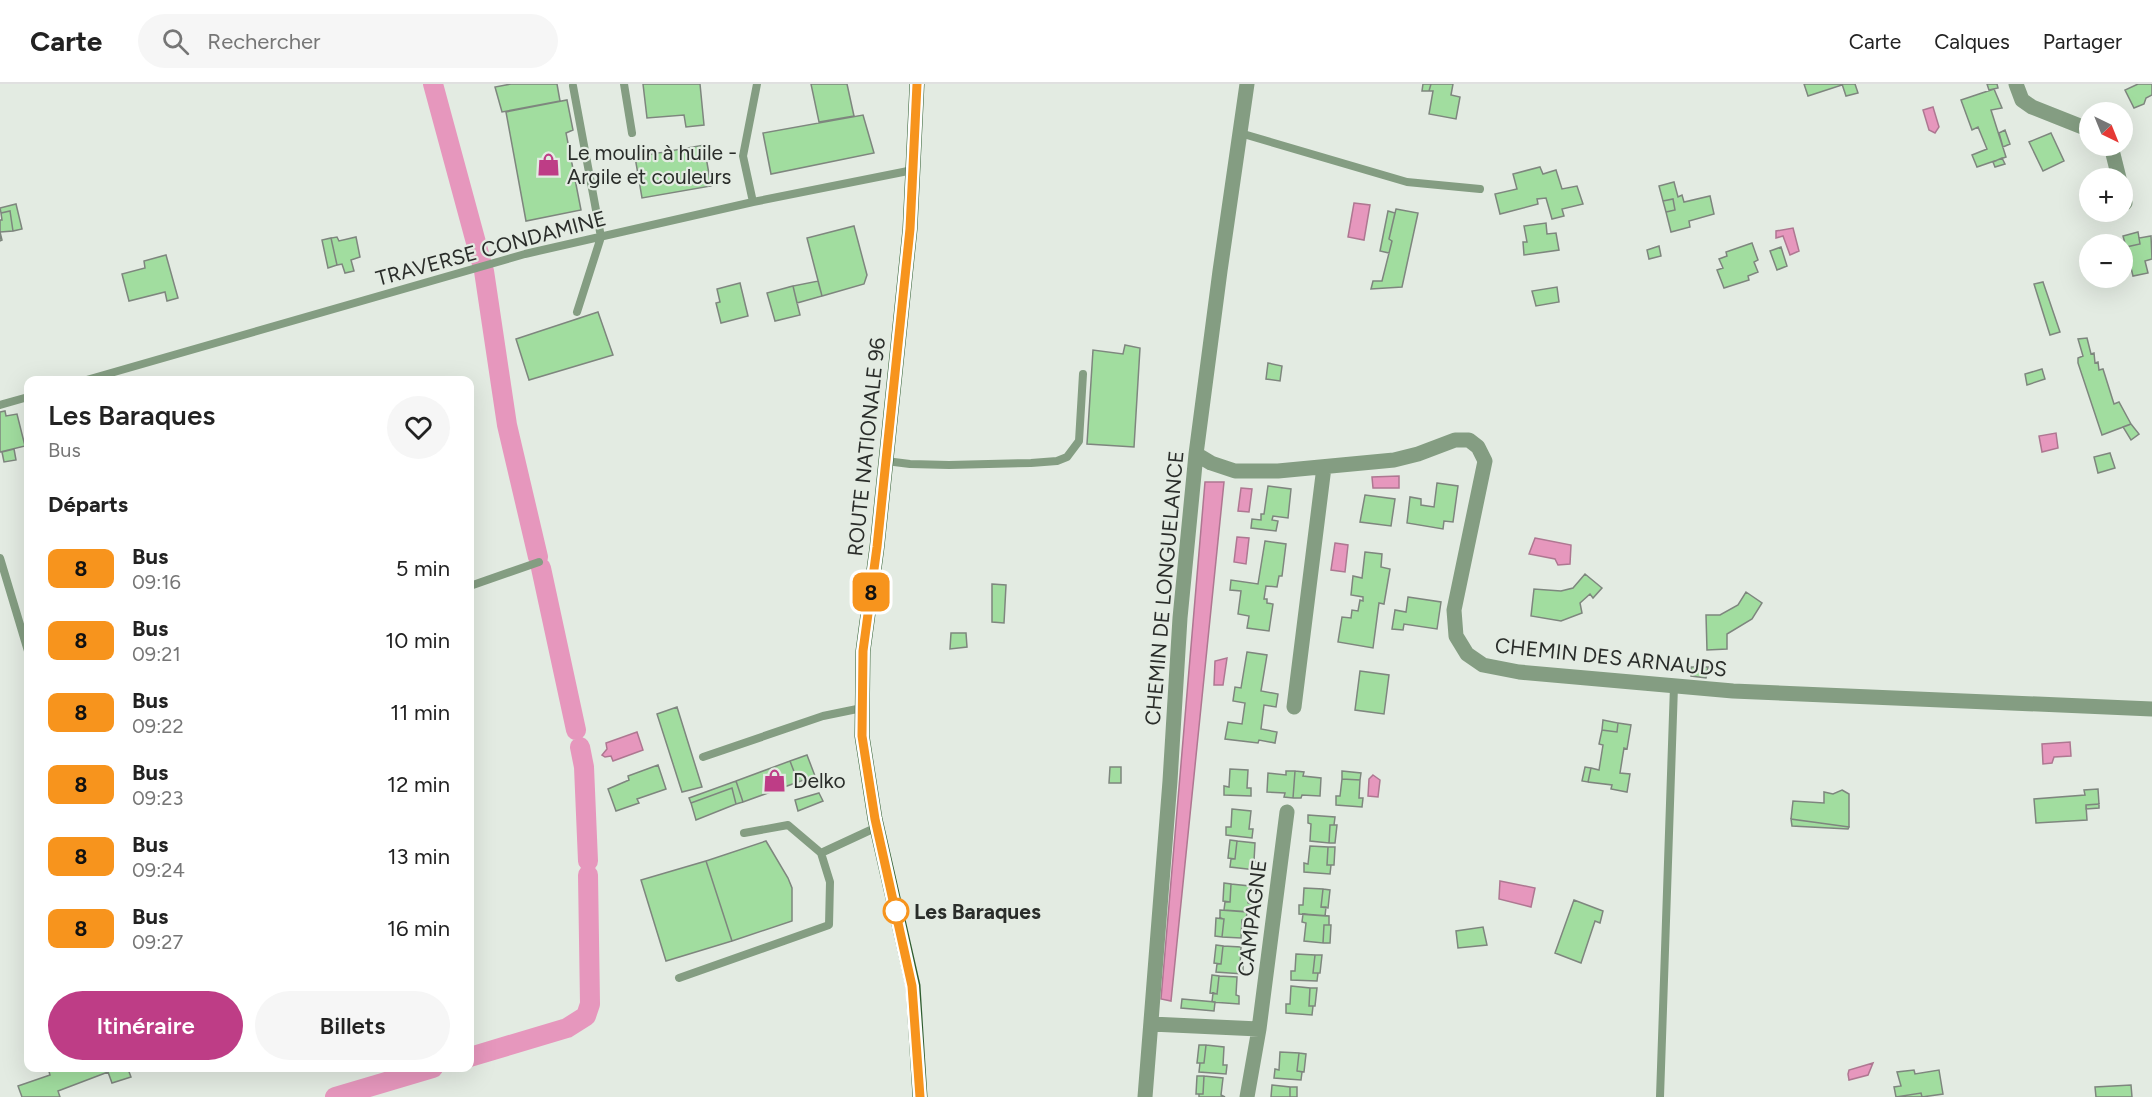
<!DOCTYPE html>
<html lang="fr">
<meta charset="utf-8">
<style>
body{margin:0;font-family:Figtree,sans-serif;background:#f6f6f6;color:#222;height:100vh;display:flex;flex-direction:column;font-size:22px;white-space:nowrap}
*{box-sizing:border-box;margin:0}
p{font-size:20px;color:#767676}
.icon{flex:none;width:33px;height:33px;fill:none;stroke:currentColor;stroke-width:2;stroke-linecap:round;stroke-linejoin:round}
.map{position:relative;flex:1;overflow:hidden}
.sheet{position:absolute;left:24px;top:292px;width:450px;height:696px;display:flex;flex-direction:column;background:#fff;border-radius:12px;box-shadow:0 6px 24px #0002}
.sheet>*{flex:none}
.badge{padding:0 12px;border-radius:9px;font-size:21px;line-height:39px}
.needle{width:39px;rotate:137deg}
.fabs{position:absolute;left:2079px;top:18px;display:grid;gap:12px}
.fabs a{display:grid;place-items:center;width:54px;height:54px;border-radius:50%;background:#fff;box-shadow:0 6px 24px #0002;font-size:30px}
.map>.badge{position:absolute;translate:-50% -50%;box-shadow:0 0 0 3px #fff}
h2{padding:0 24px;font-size:22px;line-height:54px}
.round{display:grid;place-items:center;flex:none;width:63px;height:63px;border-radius:32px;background:#f6f6f6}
.summary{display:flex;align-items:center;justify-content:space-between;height:102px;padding:0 24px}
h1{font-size:28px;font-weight:600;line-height:45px}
.primary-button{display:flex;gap:12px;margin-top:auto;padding:12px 24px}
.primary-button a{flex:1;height:69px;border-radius:36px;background:#be3d86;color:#fff;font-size:24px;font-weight:600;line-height:69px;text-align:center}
.primary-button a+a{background:#f6f6f6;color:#222}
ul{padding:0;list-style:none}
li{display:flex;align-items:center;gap:18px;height:72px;padding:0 24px}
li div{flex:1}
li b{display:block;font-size:22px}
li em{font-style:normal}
li .badge{min-width:66px;font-weight:700;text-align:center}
header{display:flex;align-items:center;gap:36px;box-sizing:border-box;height:84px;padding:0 30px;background:#fff;border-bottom:2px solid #e0e0e0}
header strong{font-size:28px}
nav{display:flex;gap:33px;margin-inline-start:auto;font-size:21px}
.search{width:420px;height:54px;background:#f6f6f6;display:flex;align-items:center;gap:15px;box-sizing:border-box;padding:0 21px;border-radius:33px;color:#767676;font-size:22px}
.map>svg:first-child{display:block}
.water{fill:#e697bd;stroke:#ae7791;stroke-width:1.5}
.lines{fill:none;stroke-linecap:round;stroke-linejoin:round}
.canal{stroke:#e697bd;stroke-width:20}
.building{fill:#a1dd9f;stroke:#7e867e;stroke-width:1.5}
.service{stroke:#849d82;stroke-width:8}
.minor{stroke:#849d82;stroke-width:15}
.primary{stroke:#2f5d2f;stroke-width:15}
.line-casing{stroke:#fff;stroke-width:14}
.line{stroke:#f7941d;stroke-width:9}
.stop-dot{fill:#fff;stroke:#f7941d;stroke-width:3}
.labels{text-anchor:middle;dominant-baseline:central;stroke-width:4.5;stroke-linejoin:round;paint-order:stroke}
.poi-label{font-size:21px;fill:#2a2d2a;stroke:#e3ebe2;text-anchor:start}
.street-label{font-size:21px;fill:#2a2d2a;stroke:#e3ebe2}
.stop-label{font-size:21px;font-weight:bold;fill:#2a2d2a;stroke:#e3ebe2;text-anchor:start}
</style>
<header>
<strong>Carte</strong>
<div class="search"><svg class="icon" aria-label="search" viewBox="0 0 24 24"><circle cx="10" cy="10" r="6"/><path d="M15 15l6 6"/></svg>Rechercher</div>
<nav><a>Carte</a><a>Calques</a><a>Partager</a></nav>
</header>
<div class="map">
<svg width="2152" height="1013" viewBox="0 0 2152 1013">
<rect width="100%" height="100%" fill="#e3ebe2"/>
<!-- water -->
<path class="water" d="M1933 23 1939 43 1935 49 1929 46 1923 26Z
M1354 119 1370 121 1364 156 1348 153Z
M1793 144 1799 167 1790 171 1783 152 1776 154V147Z
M2056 349 2058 364 2042 368 2039 352Z
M1399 392V404H1373L1372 393Z
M1205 398H1224L1171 917 1161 915Z
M1241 404 1252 405 1249 428 1238 427Z
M1237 453 1249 454 1246 480 1234 478Z
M1535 454 1571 461 1570 480 1558 481 1555 475 1529 470Z
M1335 459 1348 461 1345 488 1331 486Z
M1227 574 1223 601H1214L1215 577Z
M637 648 643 666 613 677 611 672 605 673 602 671 607 665 606 659Z
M2070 658 2071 672 2054 673 2052 679 2043 680 2042 660Z
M1373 691 1380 696 1378 713 1368 712 1369 695Z
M1500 797 1535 804 1531 823 1499 815Z
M1873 979 1868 991 1849 996 1848 990 1849 986Z"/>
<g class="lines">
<!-- canal -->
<path class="canal" d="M433 0 481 177
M484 187 507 341 538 473
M541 484 576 646
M580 663 584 683 588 777
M470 973 567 944 586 932 590 920 588 791
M335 1013 433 984"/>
</g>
<!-- building -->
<path class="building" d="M511 0H557L560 17 502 28 495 3Z
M643 0H700L704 41 686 43 684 31 647 34Z
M811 0H847L854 32 819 38Z
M1423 0H1431L1429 7H1422Z
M1431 0H1453L1451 11 1460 13 1456 35 1429 30 1433 7H1429Z
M1804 0H1842V1L1808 12Z
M1842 0H1855L1858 9 1846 12Z
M1987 0H1997L1998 4 1989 6Z
M2138 0H2152V11L2146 14 2144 20 2134 24 2125 6Z
M1994 5 2002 24 1991 26 2006 73 1977 83 1972 71 1987 65 1978 43 1972 46 1961 16Z
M567 16 573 46 566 49 581 126 526 137 506 28Z
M863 31 874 69 771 90 763 49Z
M2005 46 2010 60 2003 63 1999 49Z
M2051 49 2064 77 2043 87 2029 58Z
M704 61 711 102 642 114 635 73Z
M2002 74 2005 80 1995 83 1993 78Z
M1540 83 1543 90 1556 86 1562 105 1577 102 1583 120 1562 125 1564 132 1552 135 1546 114 1537 115 1538 120 1500 130 1495 110 1517 105 1513 90Z
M1674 98 1678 113 1682 111 1684 118 1710 112 1714 130 1689 137 1690 143 1671 148 1666 128 1675 126 1673 115 1663 117 1659 102Z
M1673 115 1675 126 1666 128 1663 117Z
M16 120 22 145 13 147 10 127 1 129 0 124Z
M1396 125 1418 129 1402 203 1371 205 1373 197H1382L1392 157 1389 155Z
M10 127 13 147 0 148 2 156 0 157V136H2L1 129Z
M1388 127 1395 129 1389 155 1392 157 1389 169 1380 167Z
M1546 139 1547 150 1556 149 1559 166 1524 171 1523 158H1527L1524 142Z
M854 142 867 191 864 200 822 212 807 154Z
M2138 148 2140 160 2126 163 2123 152Z
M2151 152 2152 175 2145 177 2148 189 2133 192 2126 163 2140 160 2139 154Z
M337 153 339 157 356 153 360 173 351 176 354 187 345 189 342 180 337 181 331 154Z
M331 154 337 181 328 184 322 156Z
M1752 159 1758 176 1754 178 1758 188 1748 192 1749 196 1724 204 1717 186 1723 184 1719 175 1727 172 1726 168Z
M1659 162 1661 172 1649 175 1647 166Z
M1781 163 1787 182 1777 186 1770 167Z
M166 171 178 214 167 217 165 208 129 217 122 190 145 184 144 177Z
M818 197 822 212 797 219 793 202Z
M2043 198 2060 248 2050 251 2034 200Z
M740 199 748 232 721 239 716 219 720 218 717 205Z
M793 202 800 231 775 237 767 209Z
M1557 203 1559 218 1536 222 1532 207Z
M598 228 613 271 529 296 516 255Z
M2087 254 2091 270 2094 269 2095 279 2098 278 2099 286 2103 285 2114 320 2119 318 2131 340 2102 351 2078 279V274L2083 272 2078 255Z
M1125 261 1140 264 1134 363 1087 360 1093 266 1123 270Z
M1268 279 1282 282 1280 297 1266 295Z
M2042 285 2045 295 2027 301 2025 290Z
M5 327 6 332 17 330 25 362 0 368V328Z
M2131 340 2139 350 2131 356 2123 343Z
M14 365 16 376 4 378 2 368Z
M2110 369 2115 384 2098 389 2094 373Z
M1437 399 1458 402 1453 438 1444 437 1443 445 1407 439 1410 413 1421 415V421L1434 423Z
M1268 402 1291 405 1288 434 1273 432 1272 436 1278 437 1276 447 1251 444 1252 435 1261 436V430H1264Z
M1365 411 1395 415 1391 442 1360 438Z
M1265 457 1286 460 1282 492H1279L1277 503 1266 502 1264 515H1267V519L1273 520 1269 547 1247 544 1249 532 1238 530 1241 507 1230 506 1231 496 1258 500Z
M1365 468 1382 470 1381 483 1390 485 1384 520 1379 519 1373 564 1338 558 1342 533 1351 534 1352 526 1358 527 1360 516 1363 517V513L1351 511 1353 492 1362 494Z
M1585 490 1602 504 1593 514 1590 510 1580 519 1582 529 1561 537 1531 532 1534 505 1561 507 1573 504Z
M992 500 1006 501 1004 539 992 538Z
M1746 508 1762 519 1752 535 1727 550V565L1707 566 1706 531H1720L1738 521Z
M1408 513 1441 518 1437 545 1404 540 1403 546 1392 545 1395 526 1406 528Z
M951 549H966L967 563 950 565Z
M1247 568 1267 571 1261 607 1278 610 1276 623 1264 621 1261 645 1277 648 1275 659 1259 656 1258 659 1225 655 1228 638 1242 640 1245 619 1233 617 1235 603 1241 604Z
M1691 583H1708L1706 594 1691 592Z
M1360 587 1389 591 1384 630 1355 626Z
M677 623 702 703 682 708 657 630Z
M1603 636 1618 639 1617 648 1602 646Z
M1618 639 1631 641 1627 665 1624 664 1620 689 1630 690 1627 708 1611 705 1612 701 1588 698 1591 684 1599 686 1603 661 1599 660 1602 646 1617 648Z
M807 671 815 692 798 698 790 677Z
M790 677 798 698 743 718 736 697Z
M658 681 666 705 637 715 639 719 616 727 608 705 629 696 628 692Z
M1110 683H1121V699H1109Z
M1585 683 1591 684 1588 698 1582 697Z
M1230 685 1248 686 1247 704H1251V712L1224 711V702L1229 703Z
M1286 687H1295L1293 714 1284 713 1285 709 1267 708 1268 689 1286 691Z
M1295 687 1304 688 1303 692 1321 694 1320 712 1302 711 1301 714H1293Z
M1342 687 1361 689 1360 696 1342 695Z
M1342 695 1360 696 1359 714H1363L1362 723 1336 721V712H1340Z
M736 697 743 718 736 720 732 704 691 719 689 714Z
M732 704 736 720 696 736 691 719Z
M2098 705 2099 720 2086 721 2087 736 2036 739 2034 715 2085 711 2084 706Z
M1842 706 1849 710V743L1791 735 1793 717 1824 719V708L1833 710Z
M819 709 823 717 798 727 795 716Z
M2099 720V724L2086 725V721Z
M1232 725 1251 727 1249 745H1253L1252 754 1226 751V743H1231Z
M1308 731 1335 733 1334 741H1330L1329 759 1310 757 1311 740 1308 739Z
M1791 735 1849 743 1848 745 1792 742Z
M1330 741H1337L1335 759H1329Z
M1230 756 1237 757 1235 775 1228 774Z
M766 757 788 794 792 804V837L732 857 706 777Z
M1237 757 1255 759 1254 777 1257 778 1256 786 1230 783 1231 775H1235Z
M1310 762 1328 763 1327 781H1331L1330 790 1304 788V779L1308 780Z
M1328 763H1335L1334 781H1327Z
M706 777 732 857 666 877 641 796Z
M1224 799 1231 800 1230 818 1223 817Z
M1231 800 1250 802 1248 819 1252 820 1251 828 1224 826 1225 818H1230Z
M1304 804 1323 805 1321 823H1326L1325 832 1299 830V821H1303Z
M1323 805 1330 806 1328 824 1321 823Z
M1574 816 1603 827 1600 839 1595 837 1581 879 1555 869Z
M1220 826 1247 828 1246 837 1242 836 1241 854 1222 853 1224 835 1220 834Z
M1303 830 1329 832V841H1324L1323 859 1304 857 1306 839 1302 838Z
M1216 834 1224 835 1222 853 1215 852Z
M1324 841H1331L1330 859H1323Z
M1483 843 1487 861 1458 864 1456 847Z
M1216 861 1223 862 1221 880 1214 879Z
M1223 862 1241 863 1240 881 1243 882V890L1216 888 1217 880H1221Z
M1296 870 1315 871 1313 889H1318L1317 897 1291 896V887H1295Z
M1315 871H1322L1320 889H1313Z
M1212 891 1219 892 1217 910 1210 909Z
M1219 892 1237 893 1236 911 1239 912V920L1212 918 1213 909 1217 910Z
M1291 902 1310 904 1309 922H1313L1312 931 1286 929V920H1290Z
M1310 904H1317L1315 922H1309Z
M1182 915 1215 918 1214 927 1181 924Z
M1199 961H1206L1204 979H1197Z
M1206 961 1224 963 1223 981H1227L1226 990 1199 988 1200 979H1204Z
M1280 968 1299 969 1297 987 1302 988 1301 996 1274 994 1275 985 1279 986Z
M1299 969 1306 970 1304 988 1297 987Z
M48 984H130L128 985 131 993 112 999 108 988 58 1007 60 1013H22L18 1002 50 991Z
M1914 986 1915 990 1939 986 1943 1010 1922 1013 1921 1009 1896 1013 1894 1003 1901 1002 1897 988Z
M1197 992H1204L1203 1010H1196Z
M1204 992 1223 994 1221 1011 1225 1013H1199V1010H1203Z
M1272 1001 1290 1003V1013H1271Z
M2131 1001 2132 1013H2096L2095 1003Z
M1290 1003H1297V1013H1290Z
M1921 1009 1922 1013H1896Z"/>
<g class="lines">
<!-- service -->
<path class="service" d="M624 0 632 49
M573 2 601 153 577 228
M1240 49 1407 98 1480 105
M753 118 743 72 757 0
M83 297 525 170 753 118 913 86
M0 321 28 313
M886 377 910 380 949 381 1031 379 1057 377 1067 373 1079 357 1083 290
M0 474 28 567
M470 502 539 478
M703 673 823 632 862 624
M744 749 788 741 821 769 877 743
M679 894 829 841 830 798 821 769
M1660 1013 1674 602"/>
<!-- minor -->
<path class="minor" d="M2016 0 2022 16 2032 23 2090 46
M2111 62 2119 94
M2122 110 2125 119
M1196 370 1211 379 1235 387H1278L1394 376 1418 370 1455 356H1469L1478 363 1485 377 1454 526 1456 552 1467 570 1483 581 1519 588 1733 607 2152 625
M1294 623 1324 383
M1151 940 1259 945
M1145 1013 1170 697 1180 534 1196 370 1220 187 1247 0
M1247 1013 1259 945 1287 728"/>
<!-- primary -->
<path class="primary" d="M917 0 910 145 877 463 863 567 862 652 875 735 913 902 920 1013"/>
</g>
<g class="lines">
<defs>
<path id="line" d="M917 0 910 145 877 463 863 567 862 652 875 735 912 902 920 1013"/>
</defs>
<!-- line casing -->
<use href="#line" class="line-casing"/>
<!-- line -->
<use href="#line" class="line"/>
</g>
<!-- icons -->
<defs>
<symbol id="shop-bare" viewBox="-9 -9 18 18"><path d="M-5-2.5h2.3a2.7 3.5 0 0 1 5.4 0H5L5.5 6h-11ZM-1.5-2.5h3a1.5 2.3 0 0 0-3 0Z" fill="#be3d86" stroke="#e3ebe2" stroke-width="2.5" paint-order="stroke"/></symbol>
</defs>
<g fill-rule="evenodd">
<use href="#shop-bare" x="532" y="64" width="33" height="33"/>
<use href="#shop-bare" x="758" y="680" width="33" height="33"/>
</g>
<!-- markers -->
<circle class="stop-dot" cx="896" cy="827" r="12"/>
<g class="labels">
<!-- poi labels -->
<g class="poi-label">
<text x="567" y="68">Le moulin à huile -<tspan x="567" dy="24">Argile et couleurs</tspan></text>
<text x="793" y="696">Delko</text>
</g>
<!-- street labels -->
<g class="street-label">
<text transform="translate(491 164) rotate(-15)">TRAVERSE CONDAMINE</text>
<text transform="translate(866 363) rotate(-84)">ROUTE NATIONALE 96</text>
<text transform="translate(1164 504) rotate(-85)">CHEMIN DE LONGUELANCE</text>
<text transform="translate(1611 573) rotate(6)">CHEMIN DES ARNAUDS</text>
<text transform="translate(1252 834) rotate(-83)">CAMPAGNE</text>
</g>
<!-- stop labels -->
<g class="stop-label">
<text x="914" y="827">Les Baraques</text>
</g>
</g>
</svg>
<div class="fabs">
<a><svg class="needle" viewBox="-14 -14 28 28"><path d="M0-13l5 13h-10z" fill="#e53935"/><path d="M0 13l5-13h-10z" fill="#767676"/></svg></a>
<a>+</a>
<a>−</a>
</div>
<b class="badge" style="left:871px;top:508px;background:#f7941d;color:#111">8</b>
<section class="sheet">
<div class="summary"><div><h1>Les Baraques</h1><p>Bus</p></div><a class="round"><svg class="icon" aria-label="heart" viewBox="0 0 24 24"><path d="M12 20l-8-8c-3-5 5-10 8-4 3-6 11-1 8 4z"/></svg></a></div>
<h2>Départs</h2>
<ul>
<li><span class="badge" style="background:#f7941d;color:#111">8</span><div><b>Bus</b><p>09:16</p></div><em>5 min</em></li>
<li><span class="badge" style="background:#f7941d;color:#111">8</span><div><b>Bus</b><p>09:21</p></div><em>10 min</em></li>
<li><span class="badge" style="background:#f7941d;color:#111">8</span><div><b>Bus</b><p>09:22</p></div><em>11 min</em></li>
<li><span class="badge" style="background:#f7941d;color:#111">8</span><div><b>Bus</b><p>09:23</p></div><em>12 min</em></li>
<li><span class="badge" style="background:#f7941d;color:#111">8</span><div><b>Bus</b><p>09:24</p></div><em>13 min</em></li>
<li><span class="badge" style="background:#f7941d;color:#111">8</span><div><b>Bus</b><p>09:27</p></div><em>16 min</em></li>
</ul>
<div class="primary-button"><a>Itinéraire</a><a>Billets</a></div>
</section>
</div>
